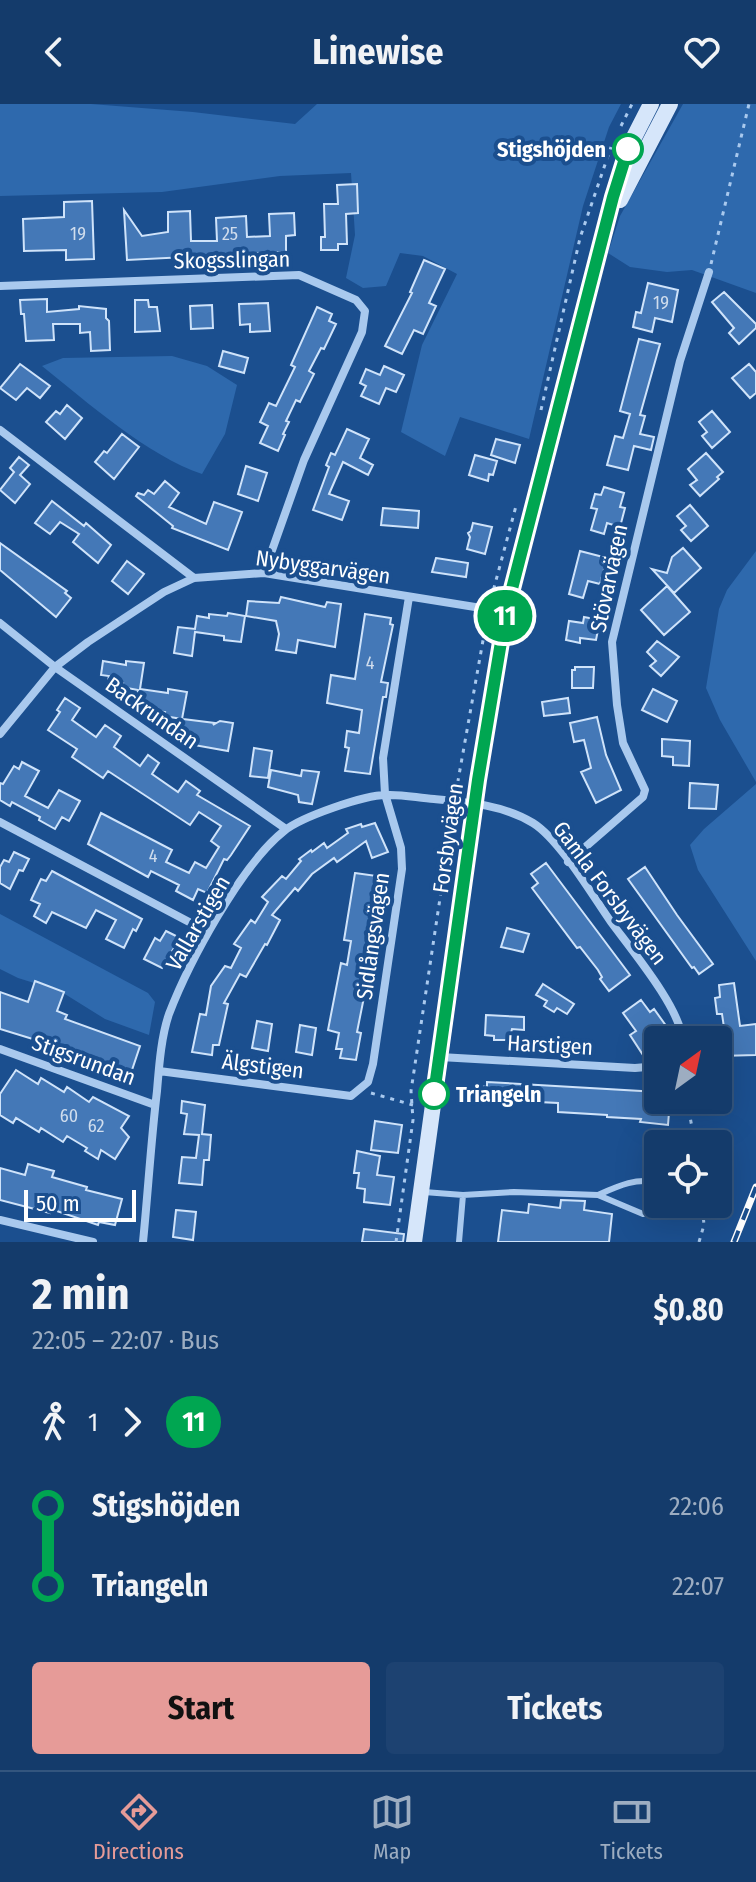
<!DOCTYPE html>
<meta charset="utf-8">
<style>
body{margin:0;font-family:"Fira Sans Condensed",sans-serif;background:#1d4271;color:#f1f3f6;height:100vh;display:flex;flex-direction:column;font-size:30px;white-space:nowrap}
*{box-sizing:border-box;margin:0}
p{font-size:26px;color:#9dadc1}
.icon{flex:none;width:44px;height:44px;fill:none;stroke:currentColor;stroke-width:2;stroke-linecap:round;stroke-linejoin:round}
.map{position:relative;height:1138px;overflow:hidden}
.details{display:flex;flex-direction:column;background:#143b6b;flex:1}
.details>*{flex:none}
.badge{padding:0 16px;border-radius:26px;font-size:28px;line-height:52px}
.needle{width:52px;rotate:33deg}
.buttons{position:absolute;left:644px;top:922px;display:grid;gap:16px}
.buttons a{display:grid;place-items:center;width:88px;height:88px;border-radius:8px;background:#143b6b;box-shadow:0 8px 32px #0002,0 0 0 2px #33557e;font-size:40px}
.scale{position:absolute;left:24px;bottom:20px;width:112px;box-sizing:border-box;padding-left:8px;border:4px solid #fff;border-top:0;font-size:22px;line-height:28px;white-space:nowrap;color:#fff;-webkit-text-stroke:6px #1b4f8f;paint-order:stroke}
.map>.badge{position:absolute;translate:-50% -50%;box-shadow:0 0 0 4px #fff}
.legs{display:flex;align-items:center;gap:12px;height:88px;padding:0 32px;font-size:26px}
.legs p{margin-inline-start:auto}
.summary{display:flex;align-items:center;justify-content:space-between;height:136px;padding:0 32px}
h1{font-size:44px;font-weight:700;line-height:60px}
.button{display:flex;gap:16px;margin-top:auto;padding:16px 32px}
.button a{flex:1;height:92px;border-radius:8px;background:#e69b98;color:#111;font-size:32px;font-weight:700;line-height:92px;text-align:center}
.button a+a{background:#1d4271;color:#f1f3f6}
ul{padding:0 32px;list-style:none}
li{display:flex;align-items:center;gap:28px;height:80px;font-size:30px}
li i{display:grid;place-items:center;width:12px;height:100%;margin:0 10px;background:currentColor}
li i::after{content:'';width:20px;height:20px;margin:-10px;border:6px solid;border-radius:50%;background:#143b6b}
li p{margin-inline-start:auto}
li:first-child i{background:linear-gradient(#0000 50%,currentColor 0)}
li:last-child i{background:linear-gradient(currentColor 50%,#0000 0)}
header{display:flex;justify-content:space-between;align-items:center;height:104px;padding:0 32px;background:#143b6b;font-size:36px;font-weight:700}
.tabs{display:flex;justify-content:space-around;align-items:center;height:112px;border-top:2px solid #33557e;background:#143b6b;font-size:22px;color:#9dadc1}
.tabs a{display:grid;justify-items:center;gap:4px}
.tabs .on{color:#e69b98}
.map>svg:first-child{display:block}
.green{fill:#2e69ad}
.building{fill:#4478b7;stroke:#cfe3fa;stroke-width:2}
.lines{fill:none;stroke-linecap:round;stroke-linejoin:round}
.path{stroke:#a9c9ee;stroke-width:3;stroke-dasharray:4 6;stroke-linecap:butt}
.lane{stroke:#a9c9ee;stroke-width:6}
.street{stroke:#a9c9ee;stroke-width:8}
.secondary{stroke:#d6e6fa;stroke-width:16}
.rail-casing{stroke:#fff;stroke-width:7}
.rail{stroke:#1b4f8f;stroke-width:4;stroke-dasharray:12;stroke-linecap:butt}
.line-1-casing{stroke:#fff;stroke-width:18}
.line-1{stroke:#00a651;stroke-width:12}
.stop-1-dot{fill:#fff;stroke:#00a651;stroke-width:4}
.labels{text-anchor:middle;dominant-baseline:central;stroke-width:8;stroke-linejoin:round;paint-order:stroke}
.number-label{font-size:18px;fill:#d0dded}
.stop-label{font-size:22px;font-weight:bold;fill:#fff;stroke:#1b4f8f;text-anchor:end}
.street-label{font-size:22px;fill:#fff;stroke:#1b4f8f}
</style>
<header><svg class="icon" aria-label="back" viewBox="0 0 24 24"><path d="M15 5l-7 7 7 7"/></svg>Linewise<svg class="icon" aria-label="heart" viewBox="0 0 24 24"><path d="M12 20l-8-8c-3-5 5-10 8-4 3-6 11-1 8 4z"/></svg></header>
<div class="map">
<svg width="756" height="1138" viewBox="0 0 756 1138">
<rect width="100%" height="100%" fill="#1b4f8f"/>
<!-- green -->
<path class="green" d="M0 0H91L193 8 295 20 317 0H621L609 23 583 102 529 335 460 313 445 352 401 328 422 241 457 170 423 152 400 149 386 182 363 184 346 174 355 131 351 69 280 72 162 88 0 92Z
M683 0H756V189L692 166 667 168 630 163 608 149 620 112Z
M172 252 207 262 237 281 225 330 202 370C148 352 87 298 42 262L63 254Z
M756 447V678L720 616 706 584 719 505 727 486Z
M756 680V857L698 766 690 741 704 725Z
M0 810 148 889 155 898 149 931 105 915 60 887 18 874 0 865Z"/>
<!-- building -->
<path class="building" d="M357 80 358 109 346 110 347 140H338V146H321V133H325L324 100H338L337 81Z
M92 97 94 155 66 156V146L24 147 23 115 64 113V98Z
M124 106 142 132 168 128V108L190 107 191 137H217L216 114 246 112 247 133 270 132 269 110 294 109 295 131 286 132V148L127 156Z
M424 156 445 165 429 199 436 202 423 230 414 226 402 250 385 242 412 189 410 188Z
M648 179 678 186 672 218 655 214 652 228 633 223 636 208 641 209Z
M724 188 756 220V224L739 240 729 229 734 224 712 198Z
M47 195V208L79 205V202L106 205V214L109 217 110 246 91 247 90 228 80 229V220H53L54 236 26 237 24 210H21L20 196Z
M135 196H148L149 203H157L160 227 135 228Z
M268 199 270 227 250 228V220L240 221 239 200Z
M212 201 213 224 191 225 190 202Z
M317 203 332 210 329 217 336 220 324 245 321 244 309 267 314 270 300 298 296 296 286 317 289 318 283 330 285 331 278 347 260 339 268 322 260 318 269 299 276 302 295 263 291 261Z
M639 235 660 240 640 311 645 312 640 330 654 333 651 346 634 342 628 366 607 361 615 332 623 334 630 310 620 307Z
M223 247 248 254 244 269 219 262Z
M20 260 50 282 40 294 27 284 16 296 0 284Z
M749 260 756 268V289L750 294 732 274Z
M384 262 404 271 396 288 386 284 379 300 361 292 366 282 360 279 366 265 380 271Z
M67 301 82 314 65 335 46 318 56 307 60 310Z
M712 307 730 328 712 344 702 332 707 328 699 318Z
M347 325 369 335 360 354 373 361 368 371 343 358 329 390 349 397 342 416 313 406 329 363 326 361 331 349 335 351Z
M122 330 139 343 114 375 95 358 104 347 107 349Z
M496 335 520 341 515 359 491 351Z
M706 349 723 368 717 373 719 375 700 392 690 381 697 376 688 365Z
M475 351 497 357 493 371 489 370 488 377 469 371Z
M19 353 29 361 20 371 30 380 15 399 0 386 14 368 10 364Z
M246 362 267 369 258 397 238 390Z
M165 377 179 389 169 403 206 420 214 398 242 408 228 446 172 424 173 422 136 392 138 389 144 391 148 386 154 390Z
M604 383 624 389 620 403 625 404 620 423 607 419 604 430 591 426 597 405 591 404 595 390 601 391Z
M52 397 84 422 86 419 111 441 98 459 73 438 79 430 60 418 50 430 35 419Z
M690 401 708 422 691 437 681 426 686 422 677 412Z
M383 404 419 407 418 424 381 421Z
M473 419 492 423 485 450 467 445 470 433 468 429 471 427Z
M0 439 67 487 65 489 71 494 56 513 0 466Z
M683 444 701 464 674 489 652 465 667 469 672 453Z
M580 447 607 454 600 480 588 477 583 494 569 490Z
M436 454 468 459 466 473 432 468Z
M127 457 144 470 128 490 112 477Z
M667 482 690 508 664 531 641 506Z
M281 493 325 503 327 498 341 500 335 543 298 536 296 549 276 546 279 530 276 517 246 512 248 497 279 499Z
M228 509 245 512 241 538 224 536V532L195 528 192 552 174 549 178 523 195 525 197 512 209 514V510L227 512Z
M365 510 391 514 390 520 393 521 381 578 388 579 386 593H383L370 670 345 667 349 644 345 643 347 627 359 629 362 606 327 599 331 571 355 575Z
M584 513 600 516 596 536 580 534V539L566 536 569 517 583 519Z
M657 537 679 553 661 572 650 562 656 557 647 548Z
M103 557 126 561V557L144 559 140 585 168 589V585L187 588 182 615 164 612 165 608 150 606 151 602 136 600 138 586 122 583 123 579 108 577 109 572 101 571Z
M575 563H594L593 584H572V566H575Z
M653 585 677 597 667 618 642 606Z
M65 594 80 604 72 616 96 633 105 621 121 632 114 643 140 662 148 651 159 659 152 670 178 688 186 677 200 687 197 691 250 722 231 751 227 756 224 755 207 789 198 785 193 796 176 787 179 781 151 767 148 773 88 740 101 709 172 746 166 758 189 769 195 758 206 764 219 743 211 737 221 722 199 708 190 721 108 667 103 674 72 653 77 645 48 626 60 608 57 606Z
M568 594 570 609 544 612 542 598Z
M597 613 606 651 621 686 596 699 581 668 591 664 584 636 574 638 570 619Z
M183 615 215 619 213 621 220 617 233 619 228 647 194 641 195 634 181 632Z
M662 635 690 637 689 662 673 661V653L662 652Z
M254 644 272 647 268 674 250 672Z
M22 658 39 667 25 692 48 704 59 686 80 697 69 717 62 713 55 725 39 716 40 713 12 698 10 702 0 696V679L3 680 14 662 19 665Z
M271 666 301 672 302 666 319 668 312 700 299 698 298 691 268 683Z
M690 679 718 681 716 705 689 704Z
M375 719 388 748 372 754 366 737 337 758 334 754 312 770 298 787 295 784 272 811 280 816 267 841 265 840 246 873 240 870 224 899 228 900 219 941H213L212 951 192 948 200 910 206 911 211 882 225 862 231 864 241 844 234 840 251 816 255 819 268 798 262 793 282 772 286 775 301 757 299 755 311 746 312 748 324 739 327 744 348 729 346 725 361 720 362 723Z
M14 748 29 755 23 767 19 766 10 785 0 779V763L4 756 9 758Z
M546 759 630 871 609 887 600 875 602 873 598 866 580 843 577 844 532 784 538 779 531 770Z
M645 763 677 811 713 860 699 870 694 863 692 864 628 775Z
M52 767 142 815 136 827 133 825 124 844 106 835 116 816 96 806 86 824 52 808 46 819 34 812 40 800 31 796 41 775 46 777Z
M355 769 384 773 367 894 364 893 357 928 361 929 356 956 340 954 342 945H336L339 929 328 926 341 859 347 861 351 837 344 836Z
M507 824 529 830 523 848 501 843Z
M166 827 180 834 162 864 144 855 155 834 160 837Z
M35 877 64 888 57 907 67 911 65 915 140 942 131 969 116 963 115 967 110 965 107 974 92 968 95 960 61 947 62 944 0 925V888L28 898Z
M734 879 740 922 756 920V951L720 952V938L726 937 722 910H717L715 894 720 893 719 881Z
M543 880 574 900 567 910 557 904 554 908 544 902 547 897 536 891Z
M641 896 650 908 654 905 672 930 664 936H658V940L643 951 630 931 636 927 623 909Z
M486 911 524 913V926L512 925 509 936H494V932L485 931Z
M257 917 272 920 268 947 252 944Z
M300 921 316 924 312 951 296 948Z
M16 966 38 980 41 974 64 988 67 983 89 998 93 993 129 1012 121 1024 129 1033 115 1055 101 1046 98 1055 85 1047 87 1044 67 1032 63 1038 41 1024 39 1028 16 1014 13 1019 0 1011V990Z
M487 978 658 988V996H670L668 1021 640 1018 641 1015 607 1013V1011L558 1008V999L477 995 478 982 487 983Z
M182 997 205 1001 202 1030 211 1031 209 1056H204L202 1081 179 1079 182 1053 196 1054 199 1031 184 1030 187 1010 181 1009Z
M375 1017 402 1021 398 1049 371 1046Z
M357 1047 380 1052 377 1071 394 1073 390 1101 364 1098 365 1085 357 1084 359 1069H354Z
M28 1060 54 1067 52 1073 87 1083 86 1086 122 1095 115 1121 99 1118 98 1121 51 1105 50 1109 0 1096V1064L25 1071Z
M561 1096 585 1097 584 1106 612 1110 609 1138H498L502 1106 528 1109 529 1100 560 1104Z
M176 1106 196 1108 193 1136 173 1133Z
M364 1125 404 1130 403 1138H362Z"/>
<g class="lines">
<!-- path -->
<path class="path" d="M621 22 632 0
M711 160 749 0
M541 306 580 134 611 43
M491 495 516 402
M456 688 487 514
M371 989 413 1001
M687 996 695 1040
M396 1138 413 1016 411 987 453 708
M699 1138 704 1121 702 1100"/>
<!-- lane -->
<path class="lane" d="M424 1088 463 1091 514 1088 598 1091 643 1110 667 1106 668 1100
M598 1091C618 1082 637 1073 658 1079
M459 1138 463 1091"/>
<!-- street -->
<path class="street" d="M0 182 299 171 356 196 365 207 362 228 304 356 264 469
M0 326 194 474
M0 519 55 563 286 725
M0 630 55 563 88 538 164 488 194 474 264 469 506 508
M0 718 208 828
M568 758 643 693 645 686 623 639 617 601 612 538 680 257 709 168
M0 945 155 1001
M440 953 635 964 658 962
M159 967 351 992 368 978 373 960 402 765 401 744 385 690 383 654 409 493
M0 1116 93 1138
M143 1138C148 1088 151 1037 157 987 159 963 161 933 169 910 189 858 241 761 284 727 301 713 364 691 386 691 402 690 418 694 434 695 467 698 504 701 533 719 560 736 592 791 611 818 630 844 682 906 682 936"/>
<!-- secondary -->
<path class="secondary" d="M620 96 670 0
M414 1138 478 676 506 508 613 93 628 45 651 0"/>
<defs>
<path id="rail" d="M734 1138 756 1083"/>
</defs>
<!-- rail casing -->
<use href="#rail" class="rail-casing"/>
<!-- rail -->
<use href="#rail" class="rail"/>
</g>
<g class="lines">
<defs>
<path id="line-1" d="M434 990 478 676 506 508 613 93 628 45"/>
</defs>
<!-- line-1 casing -->
<use href="#line-1" class="line-1-casing"/>
<!-- line-1 -->
<use href="#line-1" class="line-1"/>
</g>
<!-- markers -->
<g class="stop-1-dot">
<circle cx="628" cy="45" r="14"/>
<circle cx="434" cy="990" r="14"/>
</g>
<g class="labels">
<!-- number labels -->
<g class="number-label">
<text x="78" y="130">19</text>
<text x="230" y="130">25</text>
<text x="661" y="199">19</text>
<text x="370" y="559">4</text>
<text x="153" y="752">4</text>
<text x="69" y="1012">60</text>
<text x="96" y="1022">62</text>
</g>
<!-- stop labels -->
<g class="stop-label">
<text x="606" y="45">Stigshöjden</text>
<text x="456" y="990" text-anchor="start">Triangeln</text>
</g>
<!-- street labels -->
<g class="street-label">
<text transform="translate(232 156) rotate(-1)">Skogsslingan</text>
<text transform="translate(323 463) rotate(8)">Nybyggarvägen</text>
<text transform="translate(609 474) rotate(-78)">Stövarvägen</text>
<text transform="translate(152 609) rotate(35)">Backrundan</text>
<text transform="translate(448 734) rotate(-82)">Forsbyvägen</text>
<text transform="translate(610 789) rotate(53)">Gamla Forsbyvägen</text>
<text transform="translate(198 819) rotate(-60)">Vallarstigen</text>
<text transform="translate(373 832) rotate(-82)">Sidlångsvägen</text>
<text transform="translate(550 941) rotate(3)">Harstigen</text>
<text transform="translate(84 956) rotate(20)">Stigsrundan</text>
<text transform="translate(263 962) rotate(7)">Älgstigen</text>
</g>
</g>
</svg>
<div class="buttons">
<a><svg class="needle" viewBox="-14 -14 28 28"><path d="M0-13l5 13h-10z" fill="#e53935"/><path d="M0 13l5-13h-10z" fill="#9dadc1"/></svg></a>
<a><svg class="icon" aria-label="locate" viewBox="0 0 24 24"><circle cx="12" cy="12" r="6"/><path d="M12 2v4M12 18v4M2 12h4M18 12h4"/></svg></a>
</div>
<div class="scale">50 m</div>
<b class="badge" style="left:505px;top:512px;background:#00a651;color:#fff">11</b>
</div>
<section class="details">
<div class="summary"><div><h1>2 min</h1><p>22:05 – 22:07 · Bus</p></div><b>$0.80</b></div>
<div class="legs"><svg class="icon" aria-label="walk" viewBox="0 0 24 24"><circle cx="13" cy="4" r="2"/><path d="M13 8l-2 6 4 7M11 14l-3 7M7 12l3-4h3l4 4"/></svg>1<svg class="icon" aria-label="forward" viewBox="0 0 24 24"><path d="M9 5l7 7-7 7"/></svg><b class="badge" style="background:#00a651;color:#fff">11</b></div>
<ul>
<li><i style="color:#00a651"></i><b>Stigshöjden</b><p>22:06</p></li>
<li><i style="color:#00a651"></i><b>Triangeln</b><p>22:07</p></li>
</ul>
<div class="button"><a>Start</a><a>Tickets</a></div>
</section>
<nav class="tabs">
<a class="on"><svg class="icon" aria-label="directions" viewBox="0 0 24 24"><path d="M12 3l9 9-9 9-9-9zM9 14v-3h6M13 9l2 2-2 2"/></svg>Directions</a>
<a><svg class="icon" aria-label="map" viewBox="0 0 24 24"><path d="M3 6l6-2 6 2 6-2v14l-6 2-6-2-6 2zM9 4v14M15 6v14"/></svg>Map</a>
<a><svg class="icon" aria-label="tickets" viewBox="0 0 24 24"><path d="M3 7h18v10H3zM15 7v10"/></svg>Tickets</a>
</nav>
